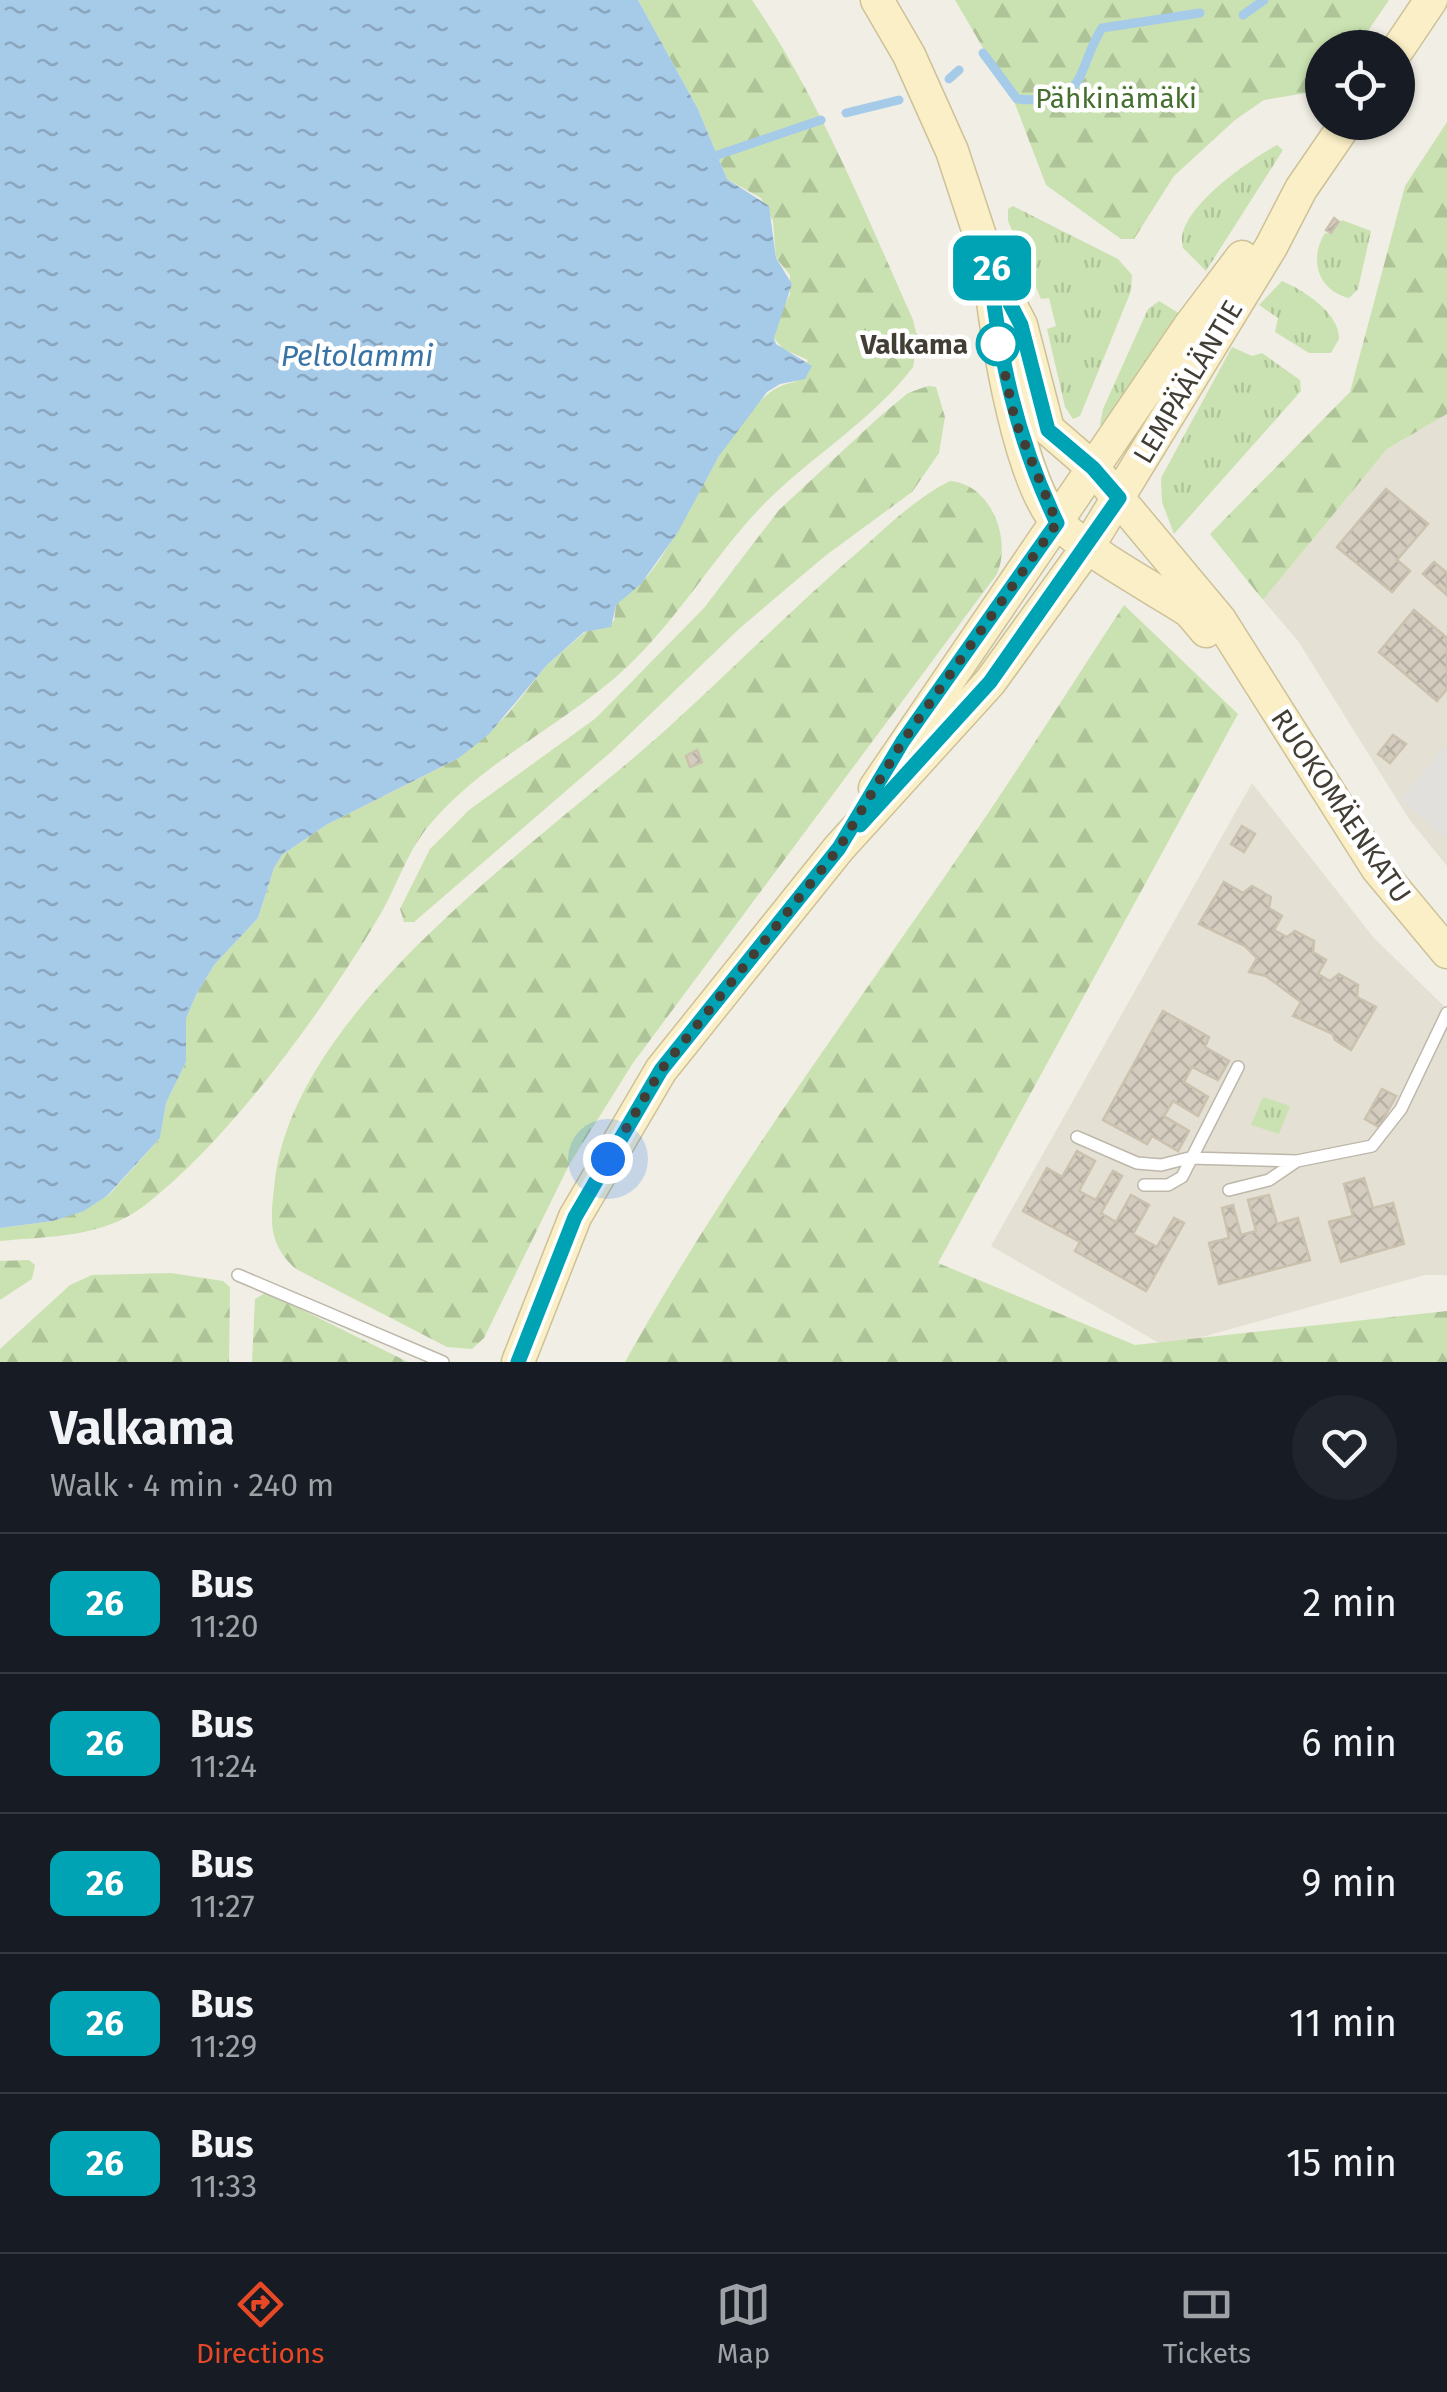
<!DOCTYPE html>
<meta charset="utf-8">
<style>
body{margin:0;font-family:"Fira Sans",sans-serif;background:#20242c;color:#f1f3f6;height:100vh;display:flex;flex-direction:column;font-size:38px;white-space:nowrap}
*{box-sizing:border-box;margin:0}
p{font-size:32px;color:#9ea1a6}
.icon{flex:none;width:55px;height:55px;fill:none;stroke:currentColor;stroke-width:2;stroke-linecap:round;stroke-linejoin:round}
.map{position:relative;height:1362px;overflow:hidden}
.details{display:flex;flex-direction:column;background:#171b24;flex:1}
.details>*{flex:none}
.badge{padding:0 20px;border-radius:15px;font-size:35px;line-height:65px}
.controls{position:absolute;left:1305px;top:30px;display:grid;gap:20px}
.controls a{display:grid;place-items:center;width:110px;height:110px;border-radius:50%;background:#171b24;box-shadow:0 2px 8px #0004;font-size:50px}
.you{position:absolute;width:50px;height:50px;margin:-25px;border:8px solid #fff;border-radius:50%;background:#1a73e8;box-shadow:0 0 0 15px #1a73e833}
.map>.badge{position:absolute;translate:-50% -50%;box-shadow:0 0 0 5px #fff}
.round{display:grid;place-items:center;flex:none;width:105px;height:105px;border-radius:52px;background:#20242c}
.headline{display:flex;align-items:center;justify-content:space-between;height:170px;padding:0 50px}
h1{font-size:48px;font-weight:700;line-height:75px}
ul{padding:0;list-style:none}
li{display:flex;align-items:center;gap:30px;height:140px;padding:0 50px;border-top:2px solid #363941}
li div{flex:1}
li b{display:block;font-size:38px}
li em{font-style:normal}
li .badge{min-width:110px;font-weight:700;text-align:center}
.tabs{display:flex;justify-content:space-around;align-items:center;height:140px;border-top:2px solid #363941;background:#171b24;font-size:28px;color:#9ea1a6}
.tabs a{display:grid;justify-items:center;gap:5px}
.tabs .current{color:#e74926}
.map>svg:first-child{display:block}
.residential{fill:#e4e0d3}
.grass{fill:url(#grass-tufts)}
.forest{fill:url(#forest-firs)}
.parking{fill:#e2e0dd}
.water{fill:url(#water-ripples)}
.lines{fill:none;stroke-linecap:round;stroke-linejoin:round}
.stream{stroke:#a6cbe9;stroke-width:9}
.building{fill:url(#building-cross-hatch);stroke:#cbc1af;stroke-width:2.5}
.lane-casing{stroke:#beb8ab;stroke-width:14}
.secondary-casing{stroke:#cdc198;stroke-width:35}
.lane{stroke:#fff;stroke-width:11}
.secondary{stroke:#faefc6;stroke-width:32}
.line-casing{stroke:#fff;stroke-width:22}
.line{stroke:#00a3b4;stroke-width:15}
.walk{stroke:#433e35;stroke-width:10;stroke-dasharray:0 18}
.stop-dot{fill:#fff;stroke:#00a3b4;stroke-width:5}
.labels{text-anchor:middle;dominant-baseline:central;stroke-width:9;stroke-linejoin:round;paint-order:stroke}
.park-label{font-size:28px;fill:#446f2e;stroke:#fff}
.stop-label{font-size:28px;font-weight:bold;fill:#433e35;stroke:#fff;text-anchor:end}
.street-label{font-size:28px;fill:#433e35;stroke:#fff}
.water-label{font-size:30px;font-style:italic;fill:#3873a5;stroke:#fff}
</style>
<div class="map">
<svg width="1447" height="1362" viewBox="0 0 1447 1362">
<defs>
<pattern id="grass-tufts" width="24" height="20" patternUnits="userSpaceOnUse" patternTransform="scale(2.5)"><rect width="24" height="20" fill="#cae2b1"/><path d="M3 7l-1-3M5 7V3M7 7l1-3M15 17l-1-3M17 17v-4M19 17l1-3" fill="none" stroke="#afc399"/></pattern>
<pattern id="forest-firs" width="22" height="20" patternUnits="userSpaceOnUse" patternTransform="scale(2.5)"><rect width="22" height="20" fill="#cae2b1"/><path d="M5 1l3.5 6h-7zM16 11l3.5 6h-7z" fill="#afc399"/></pattern>
<pattern id="water-ripples" width="26" height="14" patternUnits="userSpaceOnUse" patternTransform="scale(2.5)"><rect width="26" height="14" fill="#a6cbe9"/><path d="M2 4q2-2 4 0t4 0M15 11q2-2 4 0t4 0" fill="none" stroke="#89a6be"/></pattern>
<pattern id="building-cross-hatch" width="8" height="8" patternUnits="userSpaceOnUse" patternTransform="scale(2.5)"><rect width="8" height="8" fill="#d4ccbe"/><path d="M0 0l8 8M0 8l8-8" fill="none" stroke="#b7b0a4"/></pattern>
</defs>
<rect width="100%" height="100%" fill="#f1eee5"/>
<!-- residential -->
<path class="residential" d="M1447 414V866L1409 819 1298 641 1263 600 1387 449Z
M1252 783 1374 938 1447 1009V1275H1425L1166 1347 991 1246Z"/>
<!-- grass -->
<path class="grass" d="M1277 145 1283 150 1206 271 1183 248C1172 212 1250 160 1277 145Z
M1013 206 1118 259 1132 275 1131 291 1080 416 1073 419 1065 407 1047 329 1056 326 1049 298 1041 299 1008 221V209Z
M1342 220 1371 231 1358 289 1349 298C1317 290 1309 258 1325 233L1332 234Z
M1282 281C1303 290 1340 313 1339 339L1331 353H1309L1275 332 1278 318 1259 305Z
M1159 301 1180 314 1108 424 1100 425 1103 409 1148 309Z
M1232 347 1252 356 1262 353 1300 380 1301 391 1174 534 1162 502 1161 478Z
M1263 1097 1290 1106 1279 1134 1251 1125Z"/>
<!-- forest -->
<path class="forest" d="M638 0H752C820 100 864 210 913 320L918 340 913 367C872 421 810 457 763 505 714 556 679 618 627 667 567 723 486 759 432 822 406 851 397 888 377 920 321 1014 230 1139 144 1206 102 1238 50 1236 0 1241V1228L53 1221 109 1195 160 1138 166 1103 186 1062V1019L196 995 214 965 258 918 274 868 282 855 326 825 459 758 507 715 547 665 585 632 614 621 616 605C623 597 631 592 639 585 653 572 665 551 675 535 702 494 743 388 795 382L808 360 783 349 774 338 777 320 790 294V275L776 258 773 221 761 198 727 179 698 109Z
M955 0H1389L1357 47 1322 48V82L1306 93 1264 100 1235 120 1174 176 1134 239H1121L1046 185 1014 101Z
M1447 122V414L1387 449 1263 600 1210 534 1350 392 1405 186Z
M928 386 936 387 945 417 939 453 912 492 825 556 740 628 611 752 414 922H404L400 909 430 849 469 810 596 718 704 608 779 510 878 418 908 393Z
M950 481C991 484 1012 539 997 574L633 1063 569 1165 484 1338 472 1349 447 1347 296 1269C269 1245 270 1223 274 1188 289 1008 545 840 671 725 736 666 799 602 866 545 893 521 918 497 950 481Z
M1124 605 1238 714 938 1263 1135 1345 1447 1311V1362H625C728 1177 855 1008 974 834 1025 759 1074 681 1124 605Z
M29 1260 35 1265 32 1279 0 1300V1261Z
M171 1273 223 1281 230 1287 229 1362H0V1349L70 1285 92 1275Z
M265 1293 270 1294 408 1362H252L255 1299Z"/>
<!-- parking -->
<path class="parking" d="M1447 743V839L1400 799Z"/>
<!-- water -->
<path class="water" d="M0 0H638L698 109 727 179 769 206 776 258 792 284 774 338 776 344 812 366 805 379 780 384 767 392 719 456 678 532 641 584 616 605 611 627 584 632 547 665 489 734 459 758 326 825 282 855 274 868 258 918 214 965 196 995 186 1019V1062L166 1103 160 1138 108 1195 84 1211 53 1221 0 1228Z"/>
<g class="lines">
<!-- stream -->
<path class="stream" d="M1243 15 1264 0
M983 53 1017 99C1090 106 1075 71 1102 28L1200 13
M949 79 959 70
M846 113 899 100
M715 156 821 120"/>
</g>
<!-- building -->
<path class="building" d="M1334 218 1339 222 1331 233 1326 230Z
M1386 489 1428 524 1397 560 1410 571 1392 592 1337 547Z
M1434 562 1447 573V595L1423 574Z
M1414 610 1447 638V689L1437 701 1379 652Z
M1393 735 1406 744 1390 763 1378 754Z
M697 750 702 762 690 767 686 756Z
M1242 826 1255 834 1244 852 1231 844Z
M1224 882 1243 893 1252 886 1271 897 1269 908 1282 916 1274 930 1287 937 1295 931 1314 941 1313 952 1326 960 1318 974 1330 981 1339 974 1358 985 1357 997 1376 1007 1351 1050 1335 1040 1333 1034 1293 1016 1301 1002 1266 976 1249 972 1257 958 1245 946 1199 924Z
M1163 1011 1209 1037 1205 1047 1229 1061 1218 1080 1192 1067 1184 1082 1208 1097 1198 1116 1173 1101 1164 1116 1189 1131 1178 1151 1152 1136 1147 1144 1103 1120Z
M1382 1089 1396 1096 1379 1127 1365 1119Z
M1077 1151 1095 1161 1079 1191 1096 1200 1113 1171 1122 1176 1101 1213 1116 1222 1131 1195 1149 1205 1133 1234 1157 1247 1174 1218 1184 1223 1146 1291 1075 1251 1080 1242 1023 1211 1047 1168 1062 1177Z
M1364 1178 1373 1208 1393 1203 1404 1244 1341 1262 1329 1222 1353 1216 1344 1184Z
M1269 1195 1277 1224 1298 1218 1310 1260 1219 1284 1209 1243 1229 1238 1222 1208 1233 1205 1241 1235 1256 1231 1248 1200Z"/>
<g class="lines">
<defs>
<path id="lane" d="M1077 1137 1137 1163 1161 1165 1189 1158 1297 1161 1372 1146 1401 1109 1447 1013
M1144 1185H1168L1182 1177 1238 1067
M1229 1190 1269 1180 1297 1161
M238 1275 443 1362"/>
<path id="secondary" d="M877 0 909 55 952 151 989 263 1021 325 1048 429 1093 468 1220 620 1377 868 1447 952
M1398 49 1431 0
M991 283C996 336 1021 490 1060 525 1098 559 1147 584 1189 611L1206 631
M875 788 1189 327 1242 257
M518 1362 575 1217 661 1070 839 848 990 682 1089 545 1271 247 1301 189 1347 122"/>
</defs>
<!-- lane casing -->
<use href="#lane" class="lane-casing"/>
<!-- secondary casing -->
<use href="#secondary" class="secondary-casing"/>
<!-- lane -->
<use href="#lane" class="lane"/>
<!-- secondary -->
<use href="#secondary" class="secondary"/>
</g>
<g class="lines">
<defs>
<path id="line" d="M518 1362 575 1217 661 1070 839 848 903 741 1057 523C1016 438 999 356 989 263L1021 325 1048 430 1093 468 1119 498 990 682 860 825"/>
</defs>
<!-- line casing -->
<use href="#line" class="line-casing"/>
<!-- line -->
<use href="#line" class="line"/>
<!-- walk -->
<path class="walk" d="M608 1159 661 1070 839 848 903 741 1057 523 1015 420 996 333 998 344"/>
</g>
<!-- markers -->
<circle class="stop-dot" cx="998" cy="344" r="20"/>
<g class="labels">
<!-- park labels -->
<g class="park-label">
<text x="1116" y="98">Pähkinämäki</text>
</g>
<!-- stop labels -->
<g class="stop-label">
<text x="968" y="344">Valkama</text>
</g>
<!-- street labels -->
<g class="street-label">
<text transform="translate(1188 382) rotate(-59)">LEMPÄÄLÄNTIE</text>
<text transform="translate(1341 806) rotate(56)">RUOKOMÄENKATU</text>
</g>
<!-- water labels -->
<g class="water-label">
<text x="357" y="356">Peltolammi</text>
</g>
</g>
</svg>
<div class="controls">
<a><svg class="icon" aria-label="locate" viewBox="0 0 24 24"><circle cx="12" cy="12" r="6"/><path d="M12 2v4M12 18v4M2 12h4M18 12h4"/></svg></a>
</div>
<div class="you" style="left:608px;top:1159px"></div>
<b class="badge" style="left:992px;top:268px;background:#00a3b4;color:#fff">26</b>
</div>
<section class="details">
<div class="headline"><div><h1>Valkama</h1><p>Walk · 4 min · 240 m</p></div><a class="round"><svg class="icon" aria-label="heart" viewBox="0 0 24 24"><path d="M12 20l-8-8c-3-5 5-10 8-4 3-6 11-1 8 4z"/></svg></a></div>
<ul>
<li><span class="badge" style="background:#00a3b4;color:#fff">26</span><div><b>Bus</b><p>11:20</p></div><em>2 min</em></li>
<li><span class="badge" style="background:#00a3b4;color:#fff">26</span><div><b>Bus</b><p>11:24</p></div><em>6 min</em></li>
<li><span class="badge" style="background:#00a3b4;color:#fff">26</span><div><b>Bus</b><p>11:27</p></div><em>9 min</em></li>
<li><span class="badge" style="background:#00a3b4;color:#fff">26</span><div><b>Bus</b><p>11:29</p></div><em>11 min</em></li>
<li><span class="badge" style="background:#00a3b4;color:#fff">26</span><div><b>Bus</b><p>11:33</p></div><em>15 min</em></li>
</ul>
</section>
<nav class="tabs">
<a class="current"><svg class="icon" aria-label="directions" viewBox="0 0 24 24"><path d="M12 3l9 9-9 9-9-9zM9 14v-3h6M13 9l2 2-2 2"/></svg>Directions</a>
<a><svg class="icon" aria-label="map" viewBox="0 0 24 24"><path d="M3 6l6-2 6 2 6-2v14l-6 2-6-2-6 2zM9 4v14M15 6v14"/></svg>Map</a>
<a><svg class="icon" aria-label="tickets" viewBox="0 0 24 24"><path d="M3 7h18v10H3zM15 7v10"/></svg>Tickets</a>
</nav>
